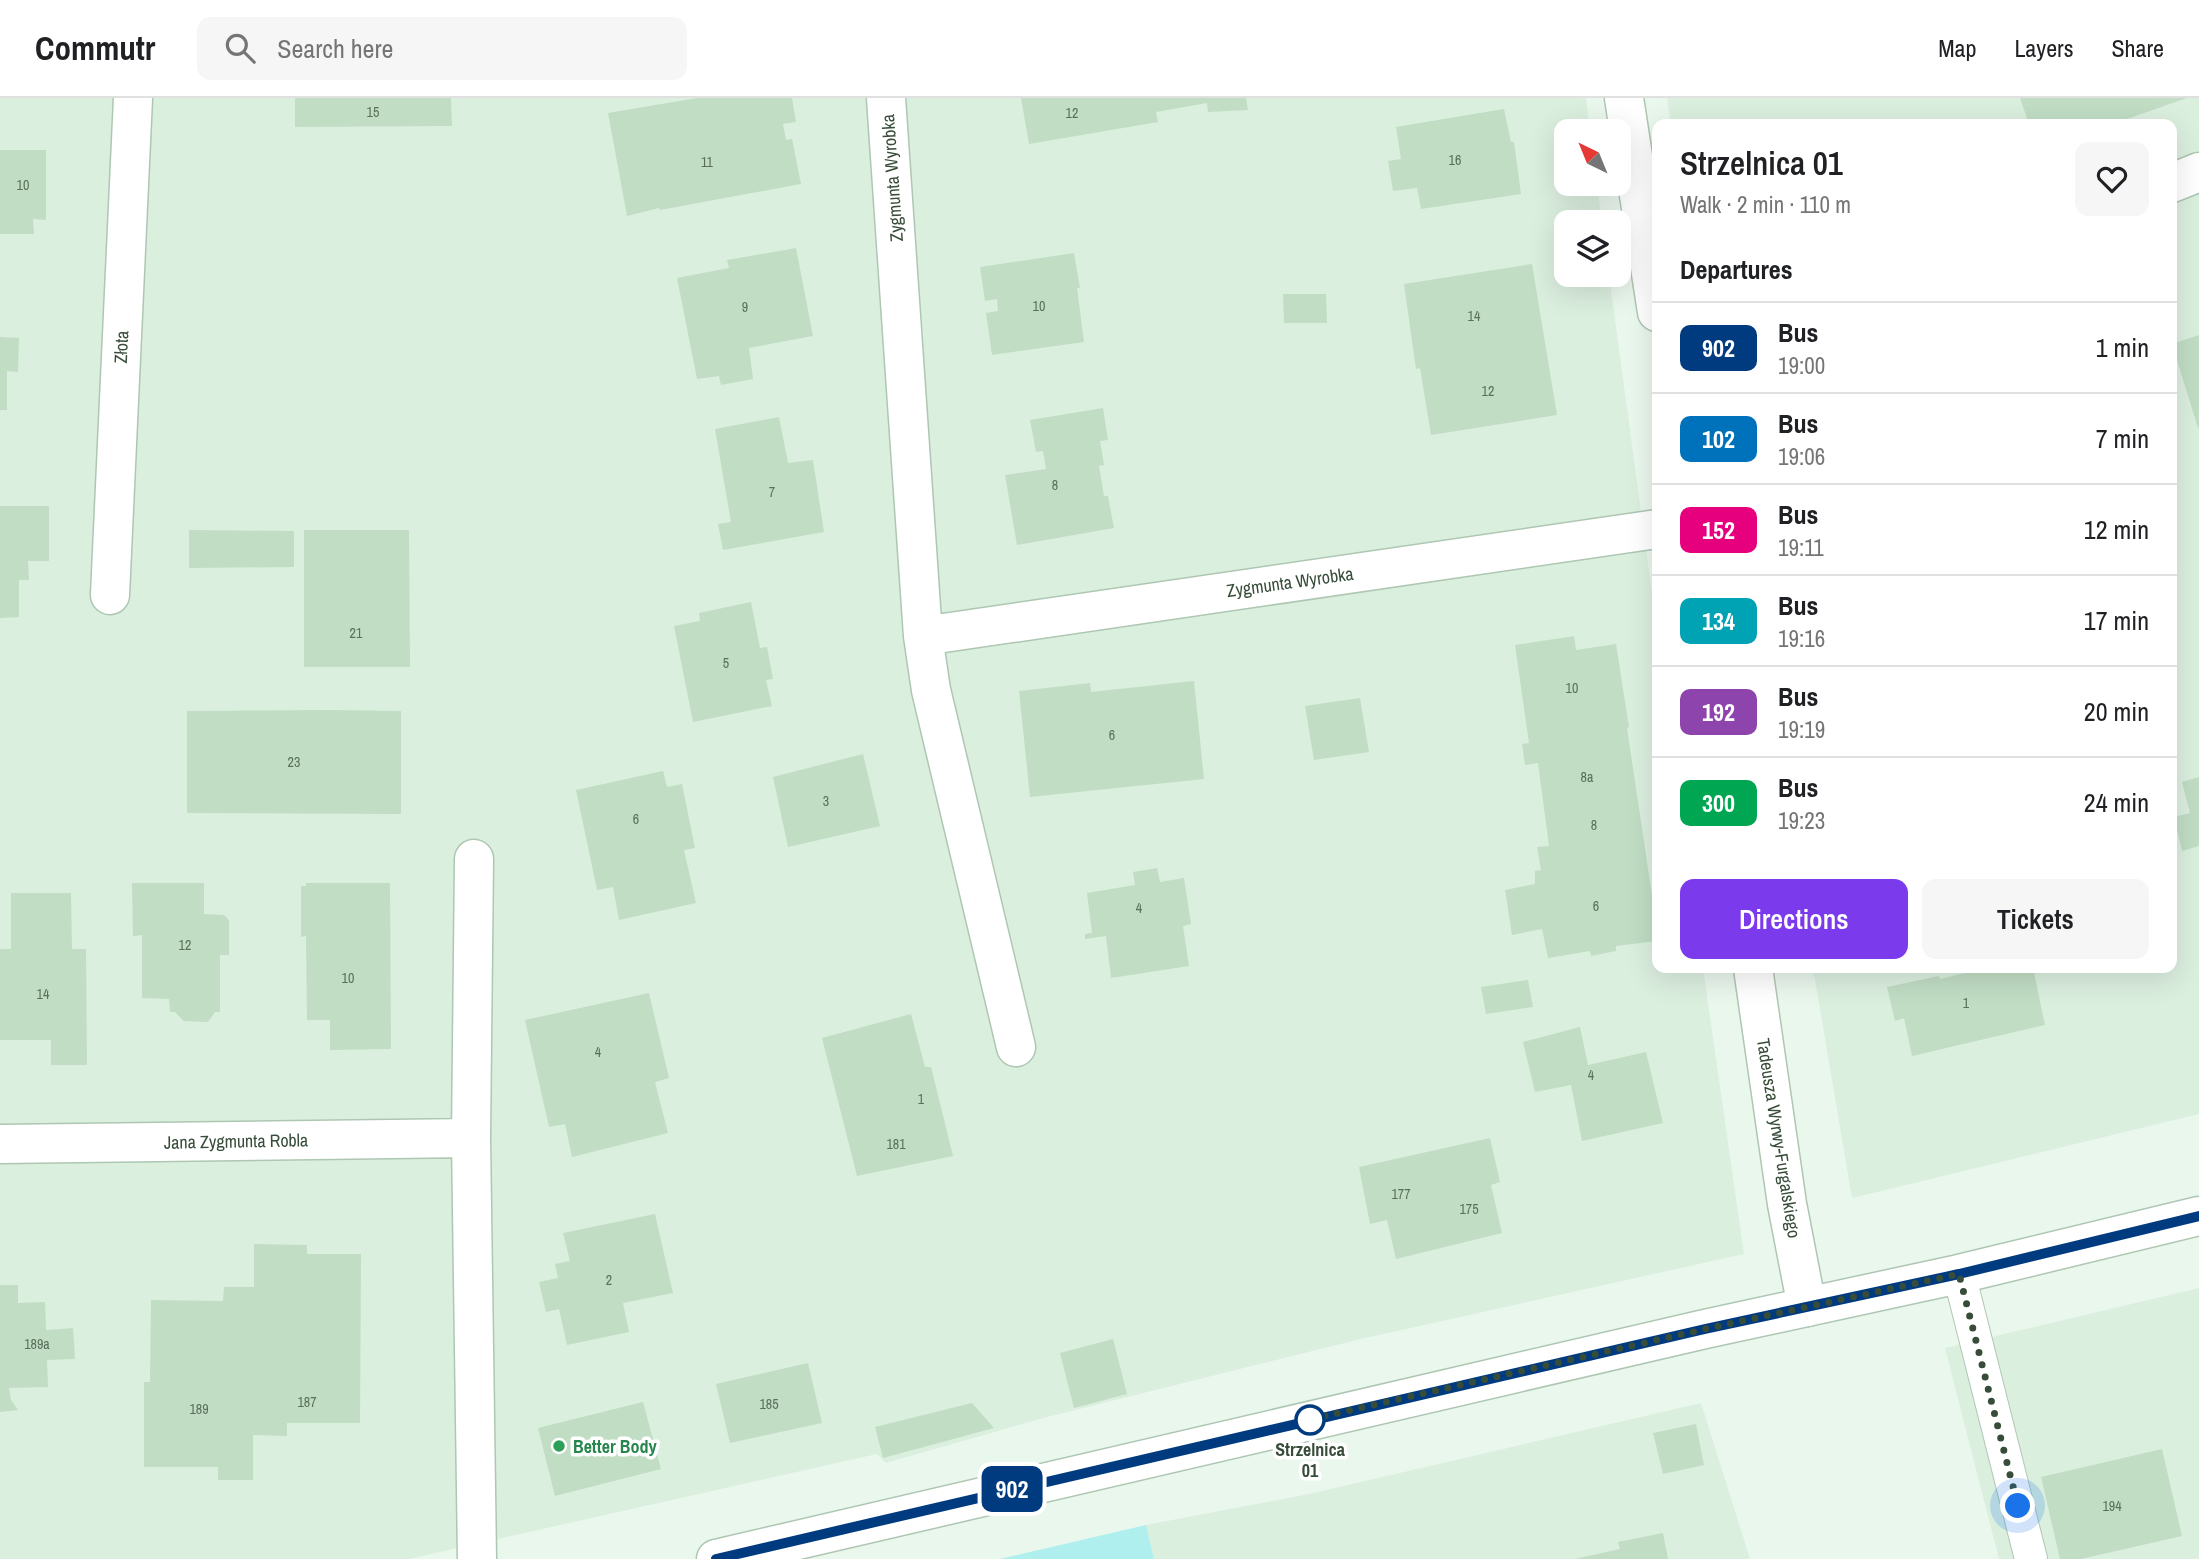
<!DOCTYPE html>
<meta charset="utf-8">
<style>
body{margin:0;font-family:"Archivo Narrow",sans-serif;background:#f6f6f6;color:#202124;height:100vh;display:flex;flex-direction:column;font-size:26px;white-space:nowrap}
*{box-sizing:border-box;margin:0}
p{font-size:23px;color:#757577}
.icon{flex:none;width:38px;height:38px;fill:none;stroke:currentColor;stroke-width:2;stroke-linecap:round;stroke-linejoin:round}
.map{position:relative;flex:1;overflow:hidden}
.drawer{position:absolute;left:1652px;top:21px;width:525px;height:854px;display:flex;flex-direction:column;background:#fff;border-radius:14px;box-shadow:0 7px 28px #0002}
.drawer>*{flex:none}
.badge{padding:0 14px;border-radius:10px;font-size:24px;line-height:46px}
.needle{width:46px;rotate:317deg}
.tools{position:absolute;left:1554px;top:21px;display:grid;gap:14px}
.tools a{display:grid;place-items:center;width:77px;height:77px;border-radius:14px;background:#fff;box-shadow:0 7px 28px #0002;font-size:35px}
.you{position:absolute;width:35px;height:35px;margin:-18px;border:5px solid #fff;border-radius:50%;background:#1a73e8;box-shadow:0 0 0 10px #1a73e833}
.map>.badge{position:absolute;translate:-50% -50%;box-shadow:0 0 0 4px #fff}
h2{padding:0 28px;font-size:26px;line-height:63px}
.round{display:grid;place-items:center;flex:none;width:74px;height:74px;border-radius:14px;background:#f6f6f6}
.overview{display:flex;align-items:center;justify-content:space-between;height:119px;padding:0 28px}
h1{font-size:33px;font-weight:600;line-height:52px}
.cta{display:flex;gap:14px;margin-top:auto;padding:14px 28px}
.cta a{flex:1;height:80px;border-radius:14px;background:#7c3aed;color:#fff;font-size:28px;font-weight:600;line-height:80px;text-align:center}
.cta a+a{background:#f6f6f6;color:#202124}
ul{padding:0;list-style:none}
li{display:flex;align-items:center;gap:21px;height:91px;padding:0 28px;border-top:2px solid #e0e0e0}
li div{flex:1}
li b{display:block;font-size:26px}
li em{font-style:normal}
li .badge{min-width:77px;font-weight:700;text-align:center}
header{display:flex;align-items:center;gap:42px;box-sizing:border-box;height:98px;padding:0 35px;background:#fff;border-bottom:2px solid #e0e0e0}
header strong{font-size:33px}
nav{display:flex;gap:38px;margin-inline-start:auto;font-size:24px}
.search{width:490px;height:63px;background:#f6f6f6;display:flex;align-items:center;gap:18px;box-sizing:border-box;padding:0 24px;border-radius:14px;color:#757577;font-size:26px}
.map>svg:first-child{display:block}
.residential{fill:#dbefdf}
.green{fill:#afefed}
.building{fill:#c1ddc4}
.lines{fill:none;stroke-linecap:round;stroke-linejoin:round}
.service-casing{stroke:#aec7b2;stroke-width:34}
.minor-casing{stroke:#aec7b2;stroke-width:41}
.tertiary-casing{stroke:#aec7b2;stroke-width:41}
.service{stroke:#fff;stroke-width:32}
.minor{stroke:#fff;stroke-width:38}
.tertiary{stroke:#fff;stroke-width:38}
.line-casing{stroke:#fff;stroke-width:16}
.line{stroke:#003b80;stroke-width:10}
.walk{stroke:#374c39;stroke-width:7;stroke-dasharray:0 12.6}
.stop-dot{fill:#fff;stroke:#003b80;stroke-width:3.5}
.leisure-dot{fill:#2e9e5b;stroke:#fff;stroke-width:2.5}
.labels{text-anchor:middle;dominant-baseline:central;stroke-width:7;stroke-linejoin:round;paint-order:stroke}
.number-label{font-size:14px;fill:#5a705c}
.street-label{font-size:18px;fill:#374c39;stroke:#fff}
.leisure-label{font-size:18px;font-weight:bold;fill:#27864d;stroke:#fff;text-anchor:start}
.stop-label{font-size:18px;font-weight:bold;fill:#374c39;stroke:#fff}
</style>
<header>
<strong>Commutr</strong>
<div class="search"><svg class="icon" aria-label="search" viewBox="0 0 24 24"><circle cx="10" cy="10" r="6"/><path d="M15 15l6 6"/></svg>Search here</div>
<nav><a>Map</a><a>Layers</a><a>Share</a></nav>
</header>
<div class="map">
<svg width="2199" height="1461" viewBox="0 0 2199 1461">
<rect width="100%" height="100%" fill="#eaf7ed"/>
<!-- residential -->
<path class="residential" d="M0 0H1586L1590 33H1566V86H1597L1602 124H1566V177H1609L1657 532V870H1703L1744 1156 1361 1241 1047 1319 886 1365 877 1356 409 1461H0Z
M1667 0H2199V1016L1852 1100 1813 870H2172V26H1671Z
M2199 1190V1461H1999L1945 1250Z
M1701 1305 1750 1461H1154L1146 1427 1309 1396Z"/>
<!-- green -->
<path class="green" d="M1146 1427 1154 1461H1000Z"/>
<!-- building -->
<path class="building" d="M295 0H451L452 28 295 29Z
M697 0H792L796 24 783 26 786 42 792 41 801 86 660 112 659 110 627 118 608 15Z
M1021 0H1246L1248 12 1208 14 1207 5 1156 14 1158 24 1029 46Z
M2020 0H2187L2121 23 2122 26H2029Z
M1504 11 1511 44H1514L1521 96 1421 111 1417 90 1393 93 1388 63 1401 61 1396 29Z
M0 52H46V122L33 121 34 136H0Z
M796 150 813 238 749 250 753 281 721 287 719 278 697 281 677 180 729 170 727 162Z
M1074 155 1080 190H1077L1084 244 992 257 986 215 998 213 997 201 985 203 980 169Z
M1532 166 1557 317 1431 337 1420 270 1416 271 1404 186Z
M1283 196H1326L1327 225H1284Z
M2199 237V330H2198L2172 246Z
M0 239 19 240 18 274 7 273V312H0Z
M1103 310 1108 342 1100 343 1104 367 1099 368 1104 398H1108L1114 430 1017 447 1005 377 1046 371 1043 353 1036 354 1030 322Z
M779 319 788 365 813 362 824 434 723 452 718 426 731 424 715 331Z
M0 408H49V463H28L29 482H19V519L0 520Z
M189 432 294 433V469L189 470Z
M304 432H409L410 569H304Z
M751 504 760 550 767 549 773 581 766 582 772 608 693 624 674 528 700 523 699 515Z
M1574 538 1576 552 1616 546 1629 629 1627 630 1657 831V843L1616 848V853L1591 858 1590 853 1548 860 1542 831 1512 837 1505 792 1535 786V773L1541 772 1537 749 1549 748 1538 665 1525 667 1522 646 1529 645 1515 547Z
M1194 583 1204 681 1030 699 1019 593 1090 585 1091 594Z
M1360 600 1369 654 1314 662 1305 608Z
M330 612 401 613V716L187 715V613Z
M863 656 880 728 788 749 773 679Z
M663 673 667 689 682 686 695 750 684 752 696 805 619 822 613 789 597 792 576 692Z
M2199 679V748L2182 753 2174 719 2190 715 2182 684Z
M1157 770 1160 784 1184 780 1191 826 1183 828 1189 868 1111 880 1106 838 1085 841V836L1092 835 1087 795 1135 787 1133 774Z
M132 785H204V816L224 817 229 822V857H220V914H215L208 924 184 923 175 914H170L169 901 142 900V837L133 838Z
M306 785H390L391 951 330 952V922H307L306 838 301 839V788H306Z
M11 795H71L72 851H86L87 967H51V942H0V851H11Z
M1986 870 1987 874 2008 870H2033L2045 927 1912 958 1904 920 1895 923 1887 889 1939 878 1940 881Z
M1528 882 1533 909 1486 916 1481 889Z
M649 895 669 980 655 984 668 1035 572 1059 565 1026 549 1029 525 922Z
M911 916 925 969H931L953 1058 857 1078 822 940Z
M1580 929 1588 967 1646 954 1663 1025 1582 1043 1571 987 1535 994 1523 944Z
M1490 1040 1500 1084 1491 1087 1502 1135 1396 1161 1387 1122 1370 1126 1359 1069Z
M655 1116 673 1195 623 1205 629 1234 567 1247 559 1211 546 1214 539 1184 558 1180 555 1166 570 1163 563 1135Z
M254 1146 307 1147V1156H361L360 1325H287V1338L253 1337V1382H218V1369H144V1284H150L151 1202 223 1203 224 1189H254Z
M0 1187H18V1205L45 1204 46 1232 73 1230 75 1261 47 1262 48 1289 9 1290 11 1302 18 1312 0 1314Z
M1113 1241 1127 1296 1074 1310 1060 1255Z
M808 1265 822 1325 730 1345 716 1286Z
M643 1304 661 1371 555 1398 538 1330Z
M972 1305 994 1330 883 1360 875 1329Z
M1696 1326 1704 1367 1663 1376 1653 1335Z
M2162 1351 2182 1438 2081 1461H2060L2041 1379Z
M1663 1435 1668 1461H1575L1620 1451 1618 1444Z"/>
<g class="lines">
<defs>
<path id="service" d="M1959 1176 2031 1461"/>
<path id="minor" d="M886 0 923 538 931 592 1016 949
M1624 0 1657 214
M2172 85 2199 74
M110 497 133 0
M923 538 1657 431
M474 761 471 1040 477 1461
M1753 870 1787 1106 1807 1209
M0 1046 471 1040"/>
<path id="tertiary" d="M716 1461 1705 1231 1959 1176 2199 1118"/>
</defs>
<!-- service casing -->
<use href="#service" class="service-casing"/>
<!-- minor casing -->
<use href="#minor" class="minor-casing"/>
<!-- tertiary casing -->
<use href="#tertiary" class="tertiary-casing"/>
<!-- service -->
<use href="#service" class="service"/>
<!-- minor -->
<use href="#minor" class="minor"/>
<!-- tertiary -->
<use href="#tertiary" class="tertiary"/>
</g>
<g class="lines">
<defs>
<path id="line" d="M716 1461 1705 1231 1959 1176 2199 1118"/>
</defs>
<!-- line casing -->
<use href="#line" class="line-casing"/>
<!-- line -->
<use href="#line" class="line"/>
<!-- walk -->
<path class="walk" d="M1310 1322 1299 1324 1705 1231 1959 1176 2018 1408"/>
</g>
<!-- markers -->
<circle class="stop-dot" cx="1310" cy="1322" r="14"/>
<circle class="leisure-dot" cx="559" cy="1348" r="7"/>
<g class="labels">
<!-- number labels -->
<g class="number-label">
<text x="373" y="14">15</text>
<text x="1072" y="15">12</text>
<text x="1455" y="62">16</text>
<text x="707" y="64">11</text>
<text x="23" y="87">10</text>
<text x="1039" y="208">10</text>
<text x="745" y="209">9</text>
<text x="1474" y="218">14</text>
<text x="1488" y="293">12</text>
<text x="1055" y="387">8</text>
<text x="772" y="394">7</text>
<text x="356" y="535">21</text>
<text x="726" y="565">5</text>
<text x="1572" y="590">10</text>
<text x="1112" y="637">6</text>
<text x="294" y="664">23</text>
<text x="1587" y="679">8a</text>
<text x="826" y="703">3</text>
<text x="636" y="721">6</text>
<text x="1594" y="727">8</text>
<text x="1596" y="808">6</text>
<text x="1139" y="810">4</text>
<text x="185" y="847">12</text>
<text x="348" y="880">10</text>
<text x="43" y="896">14</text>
<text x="1966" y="905">1</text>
<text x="598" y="954">4</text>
<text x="1591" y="977">4</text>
<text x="921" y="1001">1</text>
<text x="896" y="1046">181</text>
<text x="1401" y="1096">177</text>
<text x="1469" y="1111">175</text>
<text x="609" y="1182">2</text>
<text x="37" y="1246">189a</text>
<text x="307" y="1304">187</text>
<text x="769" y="1306">185</text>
<text x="199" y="1311">189</text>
<text x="2112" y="1408">194</text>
</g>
<!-- street labels -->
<g class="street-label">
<text transform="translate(892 80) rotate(-94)">Zygmunta Wyrobka</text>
<text transform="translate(121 249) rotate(-87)">Złota</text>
<text transform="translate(1290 484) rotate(-8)">Zygmunta Wyrobka</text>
<text transform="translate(1779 1040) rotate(81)">Tadeusza Wyrwy-Furgalskiego</text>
<text transform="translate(236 1043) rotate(-1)">Jana Zygmunta Robla</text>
</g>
<!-- leisure labels -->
<g class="leisure-label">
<text x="573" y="1348">Better Body</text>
</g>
<!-- stop labels -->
<g class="stop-label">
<text x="1310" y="1351">Strzelnica<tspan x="1310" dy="21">01</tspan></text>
</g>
</g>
</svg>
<div class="tools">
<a><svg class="needle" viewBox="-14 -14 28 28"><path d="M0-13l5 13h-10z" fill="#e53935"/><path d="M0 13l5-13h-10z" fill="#757577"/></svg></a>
<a><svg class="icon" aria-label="layers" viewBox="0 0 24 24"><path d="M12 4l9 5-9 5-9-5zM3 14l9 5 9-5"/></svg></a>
</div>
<div class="you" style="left:2018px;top:1408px"></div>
<b class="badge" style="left:1012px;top:1391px;background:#003b80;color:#fff">902</b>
<section class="drawer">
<div class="overview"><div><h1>Strzelnica 01</h1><p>Walk · 2 min · 110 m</p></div><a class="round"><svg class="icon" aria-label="heart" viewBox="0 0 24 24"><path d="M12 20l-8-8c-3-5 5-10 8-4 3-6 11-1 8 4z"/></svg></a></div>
<h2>Departures</h2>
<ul>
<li><span class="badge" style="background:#003b80;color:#fff">902</span><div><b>Bus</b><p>19:00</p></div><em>1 min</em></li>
<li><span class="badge" style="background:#0072bc;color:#fff">102</span><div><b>Bus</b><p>19:06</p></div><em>7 min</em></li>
<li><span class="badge" style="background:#e6007e;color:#fff">152</span><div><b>Bus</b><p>19:11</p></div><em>12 min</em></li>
<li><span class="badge" style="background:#00a3b4;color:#fff">134</span><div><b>Bus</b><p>19:16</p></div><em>17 min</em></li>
<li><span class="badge" style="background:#8e44ad;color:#fff">192</span><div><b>Bus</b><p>19:19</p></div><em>20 min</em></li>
<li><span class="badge" style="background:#00a651;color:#fff">300</span><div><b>Bus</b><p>19:23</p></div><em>24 min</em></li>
</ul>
<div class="cta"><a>Directions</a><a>Tickets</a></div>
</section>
</div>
